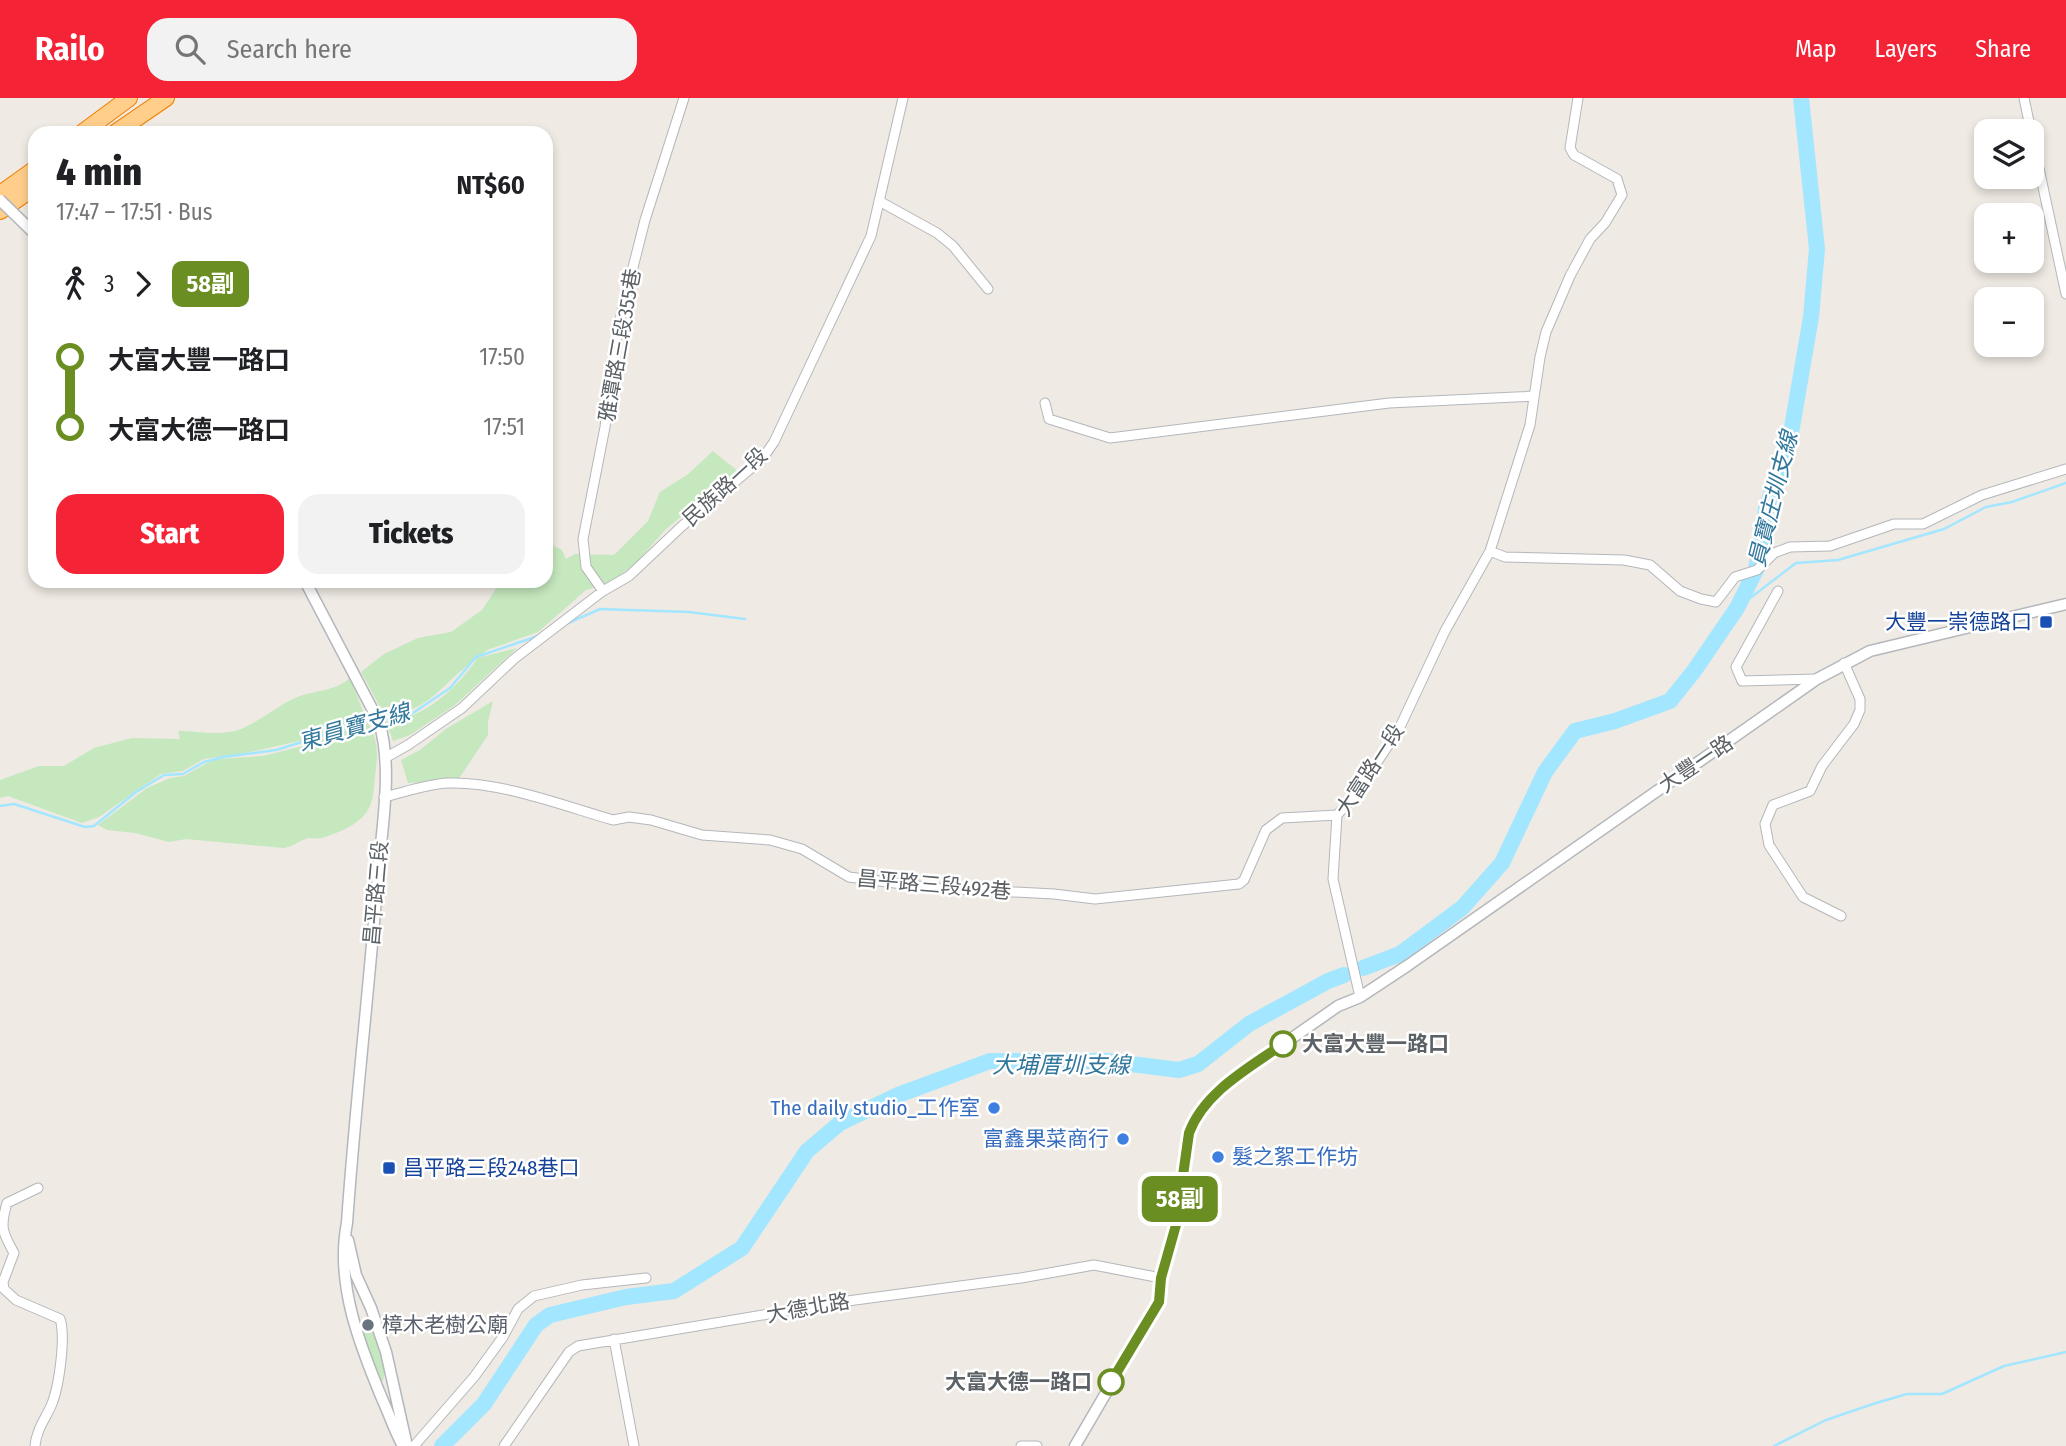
<!DOCTYPE html>
<meta charset="utf-8">
<style>
body{margin:0;font-family:"Fira Sans Condensed","Noto Sans TC",sans-serif;background:#f2f2f2;color:#202124;height:100vh;display:flex;flex-direction:column;font-size:26px;white-space:nowrap}
*{box-sizing:border-box;margin:0}
p{font-size:23px;color:#757577}
.icon{flex:none;width:38px;height:38px;fill:none;stroke:currentColor;stroke-width:2;stroke-linecap:round;stroke-linejoin:round}
.map{position:relative;flex:1;overflow:hidden}
.sheet{position:absolute;left:28px;top:28px;width:525px;height:462px;display:flex;flex-direction:column;background:#fff;border-radius:21px;box-shadow:0 4px 10px #0003}
.sheet>*{flex:none}
.badge{padding:0 14px;border-radius:10px;font-size:24px;line-height:46px}
.tools{position:absolute;left:1974px;top:21px;display:grid;gap:14px}
.tools a{display:grid;place-items:center;width:70px;height:70px;border-radius:14px;background:#fff;box-shadow:0 4px 10px #0003;font-size:35px}
.map>.badge{position:absolute;translate:-50% -50%;box-shadow:0 0 0 4px #fff}
.legs{display:flex;align-items:center;gap:10px;height:77px;padding:0 28px;font-size:23px}
.legs p{margin-inline-start:auto}
.head{display:flex;align-items:center;justify-content:space-between;height:119px;padding:0 28px}
h1{font-size:38px;font-weight:800;line-height:52px}
.action{display:flex;gap:14px;margin-top:auto;padding:14px 28px}
.action a{flex:1;height:80px;border-radius:21px;background:#f42436;color:#fff;font-size:28px;font-weight:800;line-height:80px;text-align:center}
.action a+a{background:#f2f2f2;color:#202124}
ul{padding:0 28px;list-style:none}
li{display:flex;align-items:center;gap:24px;height:70px;font-size:26px}
li i{display:grid;place-items:center;width:10px;height:100%;margin:0 9px;background:currentColor}
li i::after{content:'';width:18px;height:18px;margin:-9px;border:5px solid;border-radius:50%;background:#fff}
li p{margin-inline-start:auto}
li:first-child i{background:linear-gradient(#0000 50%,currentColor 0)}
li:last-child i{background:linear-gradient(currentColor 50%,#0000 0)}
header{display:flex;align-items:center;gap:42px;box-sizing:border-box;height:98px;padding:0 35px;background:#f42436;color:#fff}
header strong{font-size:33px}
nav{display:flex;gap:38px;margin-inline-start:auto;font-size:24px}
.search{width:490px;height:63px;background:#f2f2f2;display:flex;align-items:center;gap:18px;box-sizing:border-box;padding:0 24px;border-radius:21px;color:#757577;font-size:26px}
.map>svg:first-child{display:block}
.green{fill:#c5e8be}
.lines{fill:none;stroke-linecap:round;stroke-linejoin:round}
.stream{stroke:#a3e6ff;stroke-width:2.5}
.river{stroke:#a3e6ff;stroke-width:16}
.minor-casing{stroke:#b4b7bb;stroke-width:11}
.tertiary-casing{stroke:#b4b7bb;stroke-width:13}
.motorway-casing{stroke:#f27e00;stroke-width:18}
.minor{stroke:#fff;stroke-width:9}
.tertiary{stroke:#fff;stroke-width:10}
.motorway{stroke:#ffce8a;stroke-width:16}
.tertiary-bridge-casing{stroke:#b4b7bb;stroke-width:13;stroke-linecap:butt}
.tertiary-bridge{stroke:#fff;stroke-width:10}
.line-1-casing{stroke:#fff;stroke-width:16}
.line-1{stroke:#6b8e23;stroke-width:10}
.transit-dot{fill:#1a4fb4;stroke:#fff;stroke-width:2.5}
.stop-1-dot{fill:#fff;stroke:#6b8e23;stroke-width:3.5}
.shop-dot{fill:#3f7fe0;stroke:#fff;stroke-width:2.5}
.worship-dot{fill:#6b7280;stroke:#fff;stroke-width:2.5}
.labels{text-anchor:middle;dominant-baseline:central;stroke-width:5;stroke-linejoin:round;paint-order:stroke}
.street-label{font-size:21px;fill:#5b6165;stroke:#fff}
.transit-label{font-size:21px;fill:#164399;stroke:#fff;text-anchor:end}
.stop-label{font-size:21px;font-weight:bold;fill:#5b6165;stroke:#fff;text-anchor:start}
.shop-label{font-size:21px;fill:#366cbe;stroke:#fff;text-anchor:end}
.worship-label{font-size:21px;fill:#5b616d;stroke:#fff;text-anchor:start}
.water-label{font-size:23px;font-style:italic;fill:#32789c;stroke:#fff}
</style>
<header>
<strong>Railo</strong>
<div class="search"><svg class="icon" aria-label="search" viewBox="0 0 24 24"><circle cx="10" cy="10" r="6"/><path d="M15 15l6 6"/></svg>Search here</div>
<nav><a>Map</a><a>Layers</a><a>Share</a></nav>
</header>
<div class="map">
<svg width="2066" height="1348" viewBox="0 0 2066 1348">
<rect width="100%" height="100%" fill="#efeae3"/>
<!-- green -->
<path class="green" d="M713 353 739 374 713 392 665 432 637 464 610 485 586 492 538 534 487 552 477 560 517 550 455 607 410 637 393 643 386 623C422 623 458 589 477 561 441 584 434 612 385 618L361 574 384 556 418 540 451 534 482 512 501 483H546V444L562 452 566 461 575 456 614 457 648 423 660 394 687 377Z
M350 580 366 621 312 640 246 655 204 661 183 673 161 676 99 719 82 725 8 698 0 700V682L39 668H64L94 650 132 640 180 641 178 633C196 633 221 638 238 632 259 625 280 605 300 598 318 592 335 593 350 580Z
M493 603 488 624V637L458 682 408 685 401 662 420 652 446 631Z
M368 625C379 645 378 656 375 678 374 687 374 696 371 705 365 724 343 733 325 739 320 741 314 740 309 740 299 742 293 749 284 750L186 741 169 744 135 735 107 732 98 727 147 690 170 680 184 678 207 665 218 661 263 658 303 648Z
M374 1233C379 1248 387 1268 383 1283L379 1281 361 1236Z"/>
<g class="lines">
<!-- stream -->
<path class="stream" d="M1737 510 1796 465 1838 462 1944 431 1986 409 2012 404 2066 385
M566 526 600 511 689 514 745 521
M379 620 396 621 407 619 450 590 476 559 538 538
M0 708 14 706 85 729 94 728 136 694 164 677 183 676 204 664 223 659 276 652 373 622
M1774 1348 1826 1322 1876 1305 1907 1296H1942L2004 1268 2066 1254"/>
<!-- river -->
<path class="river" d="M1363 870 1400 856 1462 810 1502 765 1545 674 1575 633 1615 623 1670 603 1694 573 1737 510 1756 472 1766 411 1791 335 1811 219 1817 151 1801 0
M442 1348 484 1306 536 1227 550 1217 626 1199 674 1193 742 1150 807 1053 840 1025 898 997 990 963H1107L1179 972 1198 966 1249 926 1328 883 1344 877"/>
<defs>
<path id="minor" d="M2024 0 2031 33
M2032 38 2066 196
M879 103 937 135 953 148 988 191
M1045 305 1049 321 1110 340 1389 305 1534 298
M1490 453 1505 459 1624 462 1650 467 1680 493 1701 501 1716 504 1735 479 1757 472 1774 455 1790 449 1830 448 1894 426H1923L1982 397 2066 371
M603 493 586 469 583 441 605 329 614 253 622 213 645 122 684 0
M1778 493 1736 569 1742 583 1817 581
M385 660 408 647 462 610 514 561 603 493 629 478 682 428 762 361 774 344 871 138 903 0
M384 699C405 694 428 686 448 685 499 683 564 708 613 722L629 719 651 722 702 737 770 742 802 751 849 779 933 790 1054 796 1095 801 1239 786 1244 782 1266 732 1282 720 1337 717
M1841 818 1803 799 1769 747 1765 726 1773 707 1810 693 1822 668 1854 626 1860 612V601L1844 565
M1360 899 1333 781 1337 717 1354 699 1399 631 1445 533 1490 453 1530 327 1540 259 1546 234 1570 178 1590 141 1605 125 1622 97 1617 81 1574 57 1570 50 1578 0
M614 1241 634 1348
M35 1348C36 1333 45 1321 51 1308 59 1290 66 1239 60 1221L16 1202 4 1191 3 1184 14 1155C2 1134 0 1129 7 1105L38 1090
M414 1348 474 1279 503 1239 518 1211 534 1198 582 1187 646 1180
M504 1348 569 1254 578 1248 840 1204 1021 1180 1094 1167 1161 1180
M1021 1348H1037"/>
<path id="tertiary" d="M305 483 379 624C393 669 382 729 378 776 369 893 355 1009 347 1125 335 1185 360 1248 383 1303 390 1318 395 1334 403 1348
M348 1142 356 1177 371 1210 386 1254 407 1348
M1075 1348 1159 1204 1161 1180 1176 1127 1189 1035 1203 1010 1232 982 1338 908 1360 899 1407 868 1817 581 1870 553 2066 506"/>
<path id="motorway" d="M82 35 129 0
M115 35 166 0
M0 96 35 71
M0 113 35 89"/>
</defs>
<!-- minor casing -->
<use href="#minor" class="minor-casing"/>
<!-- tertiary casing -->
<use href="#tertiary" class="tertiary-casing"/>
<!-- motorway casing -->
<use href="#motorway" class="motorway-casing"/>
<!-- minor -->
<use href="#minor" class="minor"/>
<!-- tertiary -->
<use href="#tertiary" class="tertiary"/>
<!-- motorway -->
<use href="#motorway" class="motorway"/>
<defs>
<path id="tertiary-bridge" d="M0 102 35 136"/>
</defs>
<!-- tertiary-bridge casing -->
<use href="#tertiary-bridge" class="tertiary-bridge-casing"/>
<!-- tertiary-bridge -->
<use href="#tertiary-bridge" class="tertiary-bridge"/>
</g>
<g class="lines">
<defs>
<path id="line-1" d="M1111 1284 1159 1204 1161 1180 1176 1127 1189 1035C1204 994 1249 970 1283 946"/>
</defs>
<!-- line-1 casing -->
<use href="#line-1" class="line-1-casing"/>
<!-- line-1 -->
<use href="#line-1" class="line-1"/>
</g>
<!-- markers -->
<g class="transit-dot">
<rect x="2039" y="517" width="14" height="14" rx="3.5"/>
<rect x="382" y="1063" width="14" height="14" rx="3.5"/>
</g>
<g class="stop-1-dot">
<circle cx="1283" cy="946" r="12"/>
<circle cx="1111" cy="1284" r="12"/>
</g>
<g class="shop-dot">
<circle cx="994" cy="1010" r="7"/>
<circle cx="1123" cy="1041" r="7"/>
<circle cx="1218" cy="1059" r="7"/>
</g>
<circle class="worship-dot" cx="368" cy="1227" r="7"/>
<g class="labels">
<!-- street labels -->
<g class="street-label">
<text transform="translate(620 247) rotate(-80)">雅潭路三段355巷</text>
<text transform="translate(725 389) rotate(-42)">民族路一段</text>
<text transform="translate(1696 666) rotate(-34)">大豐一路</text>
<text transform="translate(1370 672) rotate(-57)">大富路一段</text>
<text transform="translate(934 787) rotate(5)">昌平路三段492巷</text>
<text transform="translate(376 795) rotate(-85)">昌平路三段</text>
<text transform="translate(808 1210) rotate(-10)">大德北路</text>
</g>
<!-- transit labels -->
<g class="transit-label">
<text x="2032" y="524">大豐一崇德路口</text>
<text x="403" y="1070" text-anchor="start">昌平路三段248巷口</text>
</g>
<!-- stop labels -->
<g class="stop-label">
<text x="1302" y="946">大富大豐一路口</text>
<text x="1092" y="1284" text-anchor="end">大富大德一路口</text>
</g>
<!-- shop labels -->
<g class="shop-label">
<text x="980" y="1010">The daily studio_工作室</text>
<text x="1109" y="1041">富鑫果菜商行</text>
<text x="1232" y="1059" text-anchor="start">髮之絮工作坊</text>
</g>
<!-- worship labels -->
<g class="worship-label">
<text x="382" y="1227">樟木老樹公廟</text>
</g>
<!-- water labels -->
<g class="water-label">
<text transform="translate(1773 401) rotate(-76)">員寶庄圳支線</text>
<text transform="translate(354 629) rotate(-16)">東員寶支線</text>
<text x="1061" y="967">大埔厝圳支線</text>
</g>
</g>
</svg>
<div class="tools">
<a><svg class="icon" aria-label="layers" viewBox="0 0 24 24"><path d="M12 4l9 5-9 5-9-5zM3 14l9 5 9-5"/></svg></a>
<a>+</a>
<a>−</a>
</div>
<b class="badge" style="left:1180px;top:1101px;background:#6b8e23;color:#fff">58副</b>
<section class="sheet">
<div class="head"><div><h1>4 min</h1><p>17:47 – 17:51 · Bus</p></div><b>NT$60</b></div>
<div class="legs"><svg class="icon" aria-label="walk" viewBox="0 0 24 24"><circle cx="13" cy="4" r="2"/><path d="M13 8l-2 6 4 7M11 14l-3 7M7 12l3-4h3l4 4"/></svg>3<svg class="icon" aria-label="forward" viewBox="0 0 24 24"><path d="M9 5l7 7-7 7"/></svg><b class="badge" style="background:#6b8e23;color:#fff">58副</b></div>
<ul>
<li><i style="color:#6b8e23"></i><b>大富大豐一路口</b><p>17:50</p></li>
<li><i style="color:#6b8e23"></i><b>大富大德一路口</b><p>17:51</p></li>
</ul>
<div class="action"><a>Start</a><a>Tickets</a></div>
</section>
</div>
